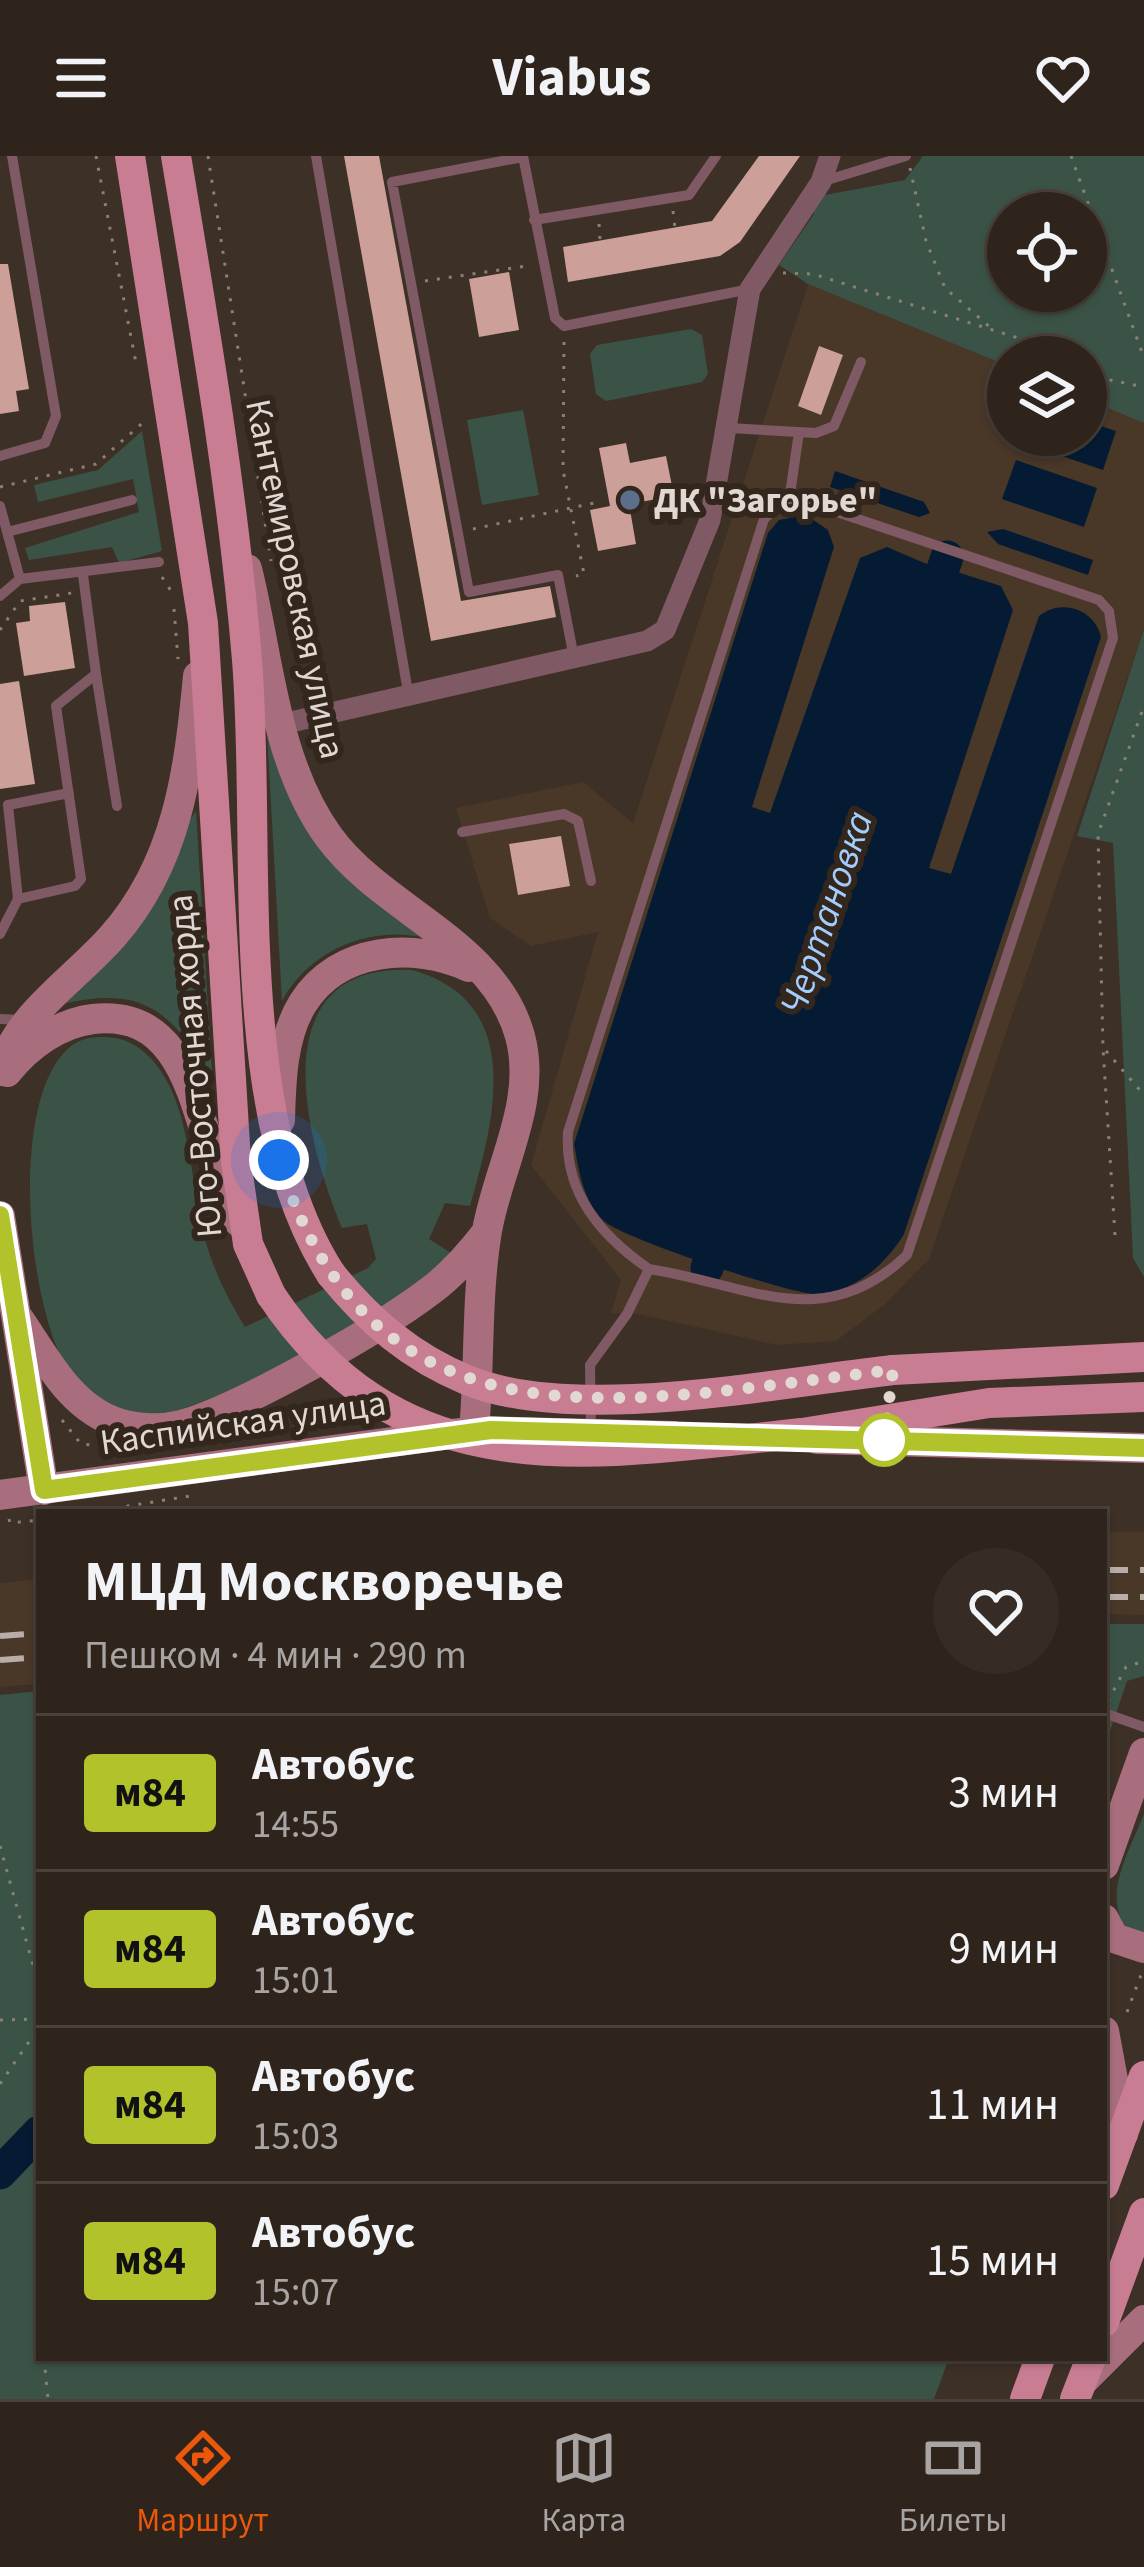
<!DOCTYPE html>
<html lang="ru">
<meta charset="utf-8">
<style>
body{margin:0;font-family:"Source Sans 3",sans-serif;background:#362c25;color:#f1f3f6;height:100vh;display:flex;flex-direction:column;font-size:45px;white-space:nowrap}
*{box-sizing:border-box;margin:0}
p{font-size:39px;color:#a7a4a3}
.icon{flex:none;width:66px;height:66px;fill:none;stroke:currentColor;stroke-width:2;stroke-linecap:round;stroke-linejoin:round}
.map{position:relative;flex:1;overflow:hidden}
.panel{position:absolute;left:36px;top:1353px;width:1071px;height:852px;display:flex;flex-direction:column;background:#2e241c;border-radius:0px;box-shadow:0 3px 9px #0004,0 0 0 3px #49413b}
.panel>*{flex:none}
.badge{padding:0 24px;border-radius:9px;font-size:42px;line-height:78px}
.controls{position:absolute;left:987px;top:36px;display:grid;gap:24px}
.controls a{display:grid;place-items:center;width:120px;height:120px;border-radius:50%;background:#2e241c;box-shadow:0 3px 9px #0004,0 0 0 3px #49413b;font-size:60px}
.you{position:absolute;width:60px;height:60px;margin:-30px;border:9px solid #fff;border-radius:50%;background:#1a73e8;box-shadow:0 0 0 18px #1a73e833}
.map>.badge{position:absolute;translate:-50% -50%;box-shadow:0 0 0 6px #fff}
.round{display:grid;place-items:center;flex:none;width:126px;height:126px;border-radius:63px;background:#362c25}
.head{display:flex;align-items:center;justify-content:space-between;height:204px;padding:0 48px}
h1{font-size:57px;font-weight:700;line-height:90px}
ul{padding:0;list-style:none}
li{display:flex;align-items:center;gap:36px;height:156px;padding:0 48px;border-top:3px solid #49413b}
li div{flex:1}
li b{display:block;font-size:45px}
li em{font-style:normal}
li .badge{min-width:132px;font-weight:700;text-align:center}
header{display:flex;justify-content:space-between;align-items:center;height:156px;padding:0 48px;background:#2e241c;font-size:54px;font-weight:700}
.tab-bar{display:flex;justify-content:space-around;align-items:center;height:168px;border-top:3px solid #49413b;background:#2e241c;font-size:33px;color:#a7a4a3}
.tab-bar a{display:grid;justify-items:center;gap:6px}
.tab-bar .current{color:#ea580c}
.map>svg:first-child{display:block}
.built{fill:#493728}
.green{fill:#3b5347;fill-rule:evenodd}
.water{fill:#051b33}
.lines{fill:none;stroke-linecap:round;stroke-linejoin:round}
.river{stroke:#051b33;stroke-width:33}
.building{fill:#cc9f99}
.path{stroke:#8b8078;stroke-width:3;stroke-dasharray:3 9;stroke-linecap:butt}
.lane{stroke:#7f5963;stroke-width:10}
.street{stroke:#7f5963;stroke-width:21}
.secondary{stroke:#a96e7e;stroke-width:30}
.primary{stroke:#c87d93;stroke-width:30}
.rail{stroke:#b8aea7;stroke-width:6;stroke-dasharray:24 12;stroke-linecap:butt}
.primary-bridge{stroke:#c87d93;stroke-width:30}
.line-casing{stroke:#fff;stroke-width:27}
.line{stroke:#b2c22b;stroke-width:18}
.walk{stroke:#e1d8d2;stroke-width:12;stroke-dasharray:0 21.6}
.service-dot{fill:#5c6f8a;stroke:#33261c;stroke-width:4.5}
.stop-dot{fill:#fff;stroke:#b2c22b;stroke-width:6}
.labels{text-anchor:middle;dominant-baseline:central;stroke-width:12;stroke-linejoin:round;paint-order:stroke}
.poi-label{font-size:36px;font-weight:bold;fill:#e1d8d2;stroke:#33261c;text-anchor:start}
.street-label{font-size:36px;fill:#e1d8d2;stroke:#33261c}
.water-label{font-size:39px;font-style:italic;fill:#a1cdff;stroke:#33261c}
</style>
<header><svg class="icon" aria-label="menu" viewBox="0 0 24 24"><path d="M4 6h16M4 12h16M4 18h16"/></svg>Viabus<svg class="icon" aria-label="heart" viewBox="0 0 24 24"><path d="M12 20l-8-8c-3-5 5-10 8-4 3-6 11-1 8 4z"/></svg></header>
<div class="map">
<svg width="1144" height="2243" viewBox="0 0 1144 2243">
<rect width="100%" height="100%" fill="#3d3026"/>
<!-- built -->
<path class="built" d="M808 128 1008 210V279H1086V243L1144 267V473L929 1103 884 1149 836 1185 777 1189 638 1158 611 1157 621 1124 531 1009 598 776 531 790 490 762 456 652 583 626 633 667Z
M1104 1376H1144V1459L1104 1458Z
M39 1423V1528L0 1531V1427Z"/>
<!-- green -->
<path class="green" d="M923 0H1144V267L1086 243V201H1008V210L808 128 779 109 814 58 809 42 905 24ZM1008 57H1086V135H1008Z
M691 173 702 179 708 218 702 226 606 245 596 238 590 198 597 189Z
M523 254 539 339 482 349 467 264Z
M142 275 162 395 119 407 112 391 29 404 25 392 139 356 133 323 38 346 34 329 98 314Z
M1144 473V1121L1133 1102 1113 687 1077 680Z
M266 558 279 602 422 781C367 770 309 795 282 845Z
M196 655 212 917 211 919C170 856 144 829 63 848Z
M412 814C527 846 494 965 470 1050L445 1047 429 1083 451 1097 436 1119C355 1167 276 1220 187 1251 177 1255 163 1263 152 1263 139 1262 102 1252 91 1244 21 1191 0 900 89 882 104 880 121 881 134 889 191 923 189 1021 204 1080 213 1113 227 1142 245 1171L368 1112 376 1103 367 1068 342 1072C306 986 258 807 412 814Z
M1104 1468H1144V1520L1127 1525 1104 1593Z
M39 1535V2202H949L934 2243H0V1539Z
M1144 1658V1779L1128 1775C1101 1739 1129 1697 1144 1658Z"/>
<!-- water -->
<path class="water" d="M1086 265 1116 275 1103 314 1021 286 1024 279H1086Z
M1016 304 1097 332 1084 371 1002 343Z
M835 315 924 346 930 357 919 361 830 331Z
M806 359 828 374 834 391 752 651 770 657 860 402 887 391 929 409 700 1095 722 1101 957 416 1001 430 1013 454 929 712 951 718 1039 460C1061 442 1095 453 1101 481L904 1078C885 1109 854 1137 815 1138 790 1138 622 1082 604 1065 583 1045 579 1015 574 988L768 377 779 364Z
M1003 373 1093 404 1088 419 998 388 987 376Z"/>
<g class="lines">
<!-- river -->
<path class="river" d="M707 1112 947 401
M0 2017 39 1976"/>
</g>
<!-- building -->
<path class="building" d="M344 0H379L461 445 550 430 556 461 431 485Z
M759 0H800L740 86 720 100 568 126 563 91 712 65Z
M0 108H8L29 233 16 235 19 255 0 258Z
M509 116 519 174 479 181 469 123Z
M819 190 843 199 821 259 798 250Z
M626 287 630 307 666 300 674 340 629 348 636 388 598 395 590 354 610 350 599 292Z
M65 446 75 512 24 520 16 467 30 465 29 450Z
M19 525 35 628 0 633V528Z
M561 680 570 730 518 739 509 688Z"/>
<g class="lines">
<!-- path -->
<path class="path" d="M96 0 136 207
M208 0 271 405
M1071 0 1144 202
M910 12 926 85 945 132 992 173
M673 55 675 72
M599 68 600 84
M783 117 813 118 1028 185 1055 201
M425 125 527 110
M564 186 563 314 584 418 576 420
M1086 219 1144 231
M0 331 96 308 147 263
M473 373 594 347
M162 421 173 438
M174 453 178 503
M0 474 20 445 72 437
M1106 895 1144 939
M1115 1079 1103 892 1098 678 1144 550
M62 1264 81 1288 111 1291
M234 1277 361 1263
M91 1356 190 1340
M9 1363 10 1367 39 1364
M1108 1545 1126 1511 1144 1505
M0 1690 39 1831
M1127 1856 1141 1819
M0 1864 39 1863
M0 1928 39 1871
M44 2202 48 2243"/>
<!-- lane -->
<path class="lane" d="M316 0 408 536
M523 0 555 162 564 170 750 133
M523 1 392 26 469 436 558 419 574 502
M824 25 906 0
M534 64 689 39 716 0
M729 272 816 277 834 270 861 206
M0 300 45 287 56 260 12 0
M789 345 799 276
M0 350 20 423
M7 376 132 344
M0 440 20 423 159 406
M96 518 117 650
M462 676 564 658 578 665 591 725
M18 743 8 649 69 637
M0 778 18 743 75 730 81 723 56 550 96 518 83 419
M0 863 22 864
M591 1274 590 1209 627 1158 649 1113C748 1128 822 1180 907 1099L1113 482 1109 455 1099 444 801 344 782 346 764 363 568 976C564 1037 601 1080 649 1113
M1104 1557 1144 1571"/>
<!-- street -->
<path class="street" d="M282 568 647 485 665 474 710 364 750 133 821 26 830 0"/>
<!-- secondary -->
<path class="secondary" d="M247 413C269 500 274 606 329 681 383 755 494 786 520 880 538 946 498 1011 487 1075 476 1140 480 1209 474 1275
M0 915C21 855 72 826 112 781 178 707 189 614 198 520
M7 916C28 890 59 867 93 863 180 853 193 943 214 1004 222 1025 231 1045 239 1066
M280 964C281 926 282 880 303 847 338 791 414 786 469 811
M0 1060 44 1334
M19 1163C46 1202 70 1252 118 1267 137 1273 161 1274 181 1269 240 1253 380 1173 430 1135 453 1118 470 1098 487 1076
M817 1283 1144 1292
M0 1339 474 1275 673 1280
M1104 1709 1144 1597
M1104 1763 1114 1782 1144 1792
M1104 1875 1123 1978
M1082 2226 1144 2164"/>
<!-- primary -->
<path class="primary" d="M130 0 203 467 236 1005 248 1088 271 1139
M176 0C204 168 233 335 247 504 262 690 229 960 331 1118
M893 1214 1144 1201
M802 1277 989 1247 1144 1241
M1104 2029 1144 1920
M1104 2166 1144 2057
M1025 2243 1040 2202
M1075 2243 1091 2202"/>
<!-- rail -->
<path class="rail" d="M1104 1414H1144
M1104 1441H1144
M0 1480 39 1477
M0 1504 39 1501"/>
<!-- primary-bridge -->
<path class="primary-bridge" d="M331 1118C369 1165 411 1201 467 1224 573 1268 777 1227 893 1214
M271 1139C405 1339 595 1299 802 1277"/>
</g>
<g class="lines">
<defs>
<path id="line" d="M0 1059 44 1334 491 1274 1144 1292"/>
</defs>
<!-- line casing -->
<use href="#line" class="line-casing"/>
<!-- line -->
<use href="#line" class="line"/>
<!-- walk -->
<path class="walk" d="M279 1004C375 1315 642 1242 893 1214L884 1284"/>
</g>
<!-- markers -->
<circle class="service-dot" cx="630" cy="344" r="12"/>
<circle class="stop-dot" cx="884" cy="1284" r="24"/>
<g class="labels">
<!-- poi labels -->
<g class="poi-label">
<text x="654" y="344">ДК "Загорье"</text>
</g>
<!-- street labels -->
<g class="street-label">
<text transform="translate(295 423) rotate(78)">Кантемировская улица</text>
<text transform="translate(195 910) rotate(-95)">Юго-Восточная хорда</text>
<text transform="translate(243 1267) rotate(-8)">Каспийская улица</text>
</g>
<!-- water labels -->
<g class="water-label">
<text transform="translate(827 757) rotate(-71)">Чертановка</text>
</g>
</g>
</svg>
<div class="controls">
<a><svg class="icon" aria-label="locate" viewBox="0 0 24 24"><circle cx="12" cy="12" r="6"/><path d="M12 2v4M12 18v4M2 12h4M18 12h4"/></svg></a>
<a><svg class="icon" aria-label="layers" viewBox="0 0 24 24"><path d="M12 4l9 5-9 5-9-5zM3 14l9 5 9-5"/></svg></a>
</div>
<div class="you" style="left:279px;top:1004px"></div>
<section class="panel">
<div class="head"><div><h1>МЦД Москворечье</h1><p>Пешком · 4 мин · 290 m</p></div><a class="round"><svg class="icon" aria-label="heart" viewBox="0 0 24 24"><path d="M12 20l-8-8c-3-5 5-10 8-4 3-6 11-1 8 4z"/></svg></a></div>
<ul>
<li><span class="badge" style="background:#b2c22b;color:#111">м84</span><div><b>Автобус</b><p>14:55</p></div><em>3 мин</em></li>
<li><span class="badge" style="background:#b2c22b;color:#111">м84</span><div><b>Автобус</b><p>15:01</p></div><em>9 мин</em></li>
<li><span class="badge" style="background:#b2c22b;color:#111">м84</span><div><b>Автобус</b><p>15:03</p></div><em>11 мин</em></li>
<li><span class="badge" style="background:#b2c22b;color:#111">м84</span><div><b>Автобус</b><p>15:07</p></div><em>15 мин</em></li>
</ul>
</section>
</div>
<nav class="tab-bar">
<a class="current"><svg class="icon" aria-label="directions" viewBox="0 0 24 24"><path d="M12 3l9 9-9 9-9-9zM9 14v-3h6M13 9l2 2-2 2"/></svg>Маршрут</a>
<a><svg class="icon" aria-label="map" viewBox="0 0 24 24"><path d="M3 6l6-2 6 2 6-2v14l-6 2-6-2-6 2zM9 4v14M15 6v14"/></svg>Карта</a>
<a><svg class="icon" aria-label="tickets" viewBox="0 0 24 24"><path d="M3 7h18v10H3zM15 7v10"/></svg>Билеты</a>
</nav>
